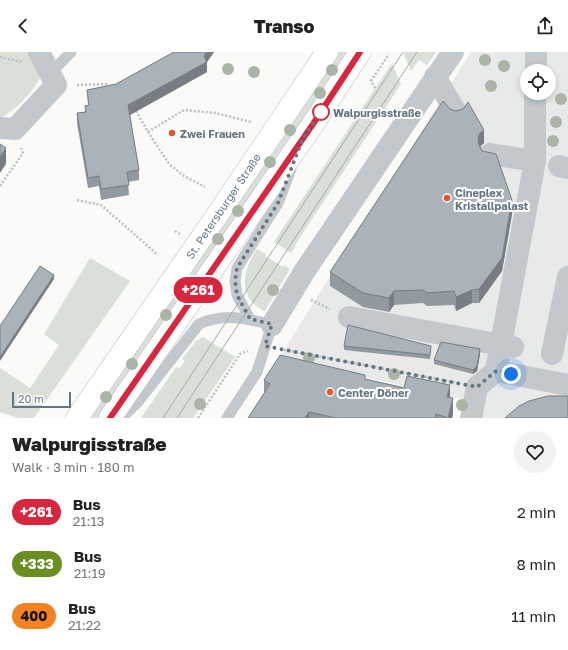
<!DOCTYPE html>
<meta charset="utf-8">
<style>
body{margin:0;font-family:"Golos Text",sans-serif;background:#f2f2f2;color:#222;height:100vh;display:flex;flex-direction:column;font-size:15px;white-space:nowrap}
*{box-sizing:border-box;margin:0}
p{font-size:13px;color:#767676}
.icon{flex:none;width:22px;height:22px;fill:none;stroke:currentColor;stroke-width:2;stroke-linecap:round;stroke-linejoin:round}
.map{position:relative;height:366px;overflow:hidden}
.sheet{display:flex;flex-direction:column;background:#fff;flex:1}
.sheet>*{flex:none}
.badge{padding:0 8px;border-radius:13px;font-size:14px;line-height:26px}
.controls{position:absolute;left:520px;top:12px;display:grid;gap:8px}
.controls a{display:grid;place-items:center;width:36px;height:36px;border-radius:50%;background:#fff;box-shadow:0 2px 6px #0003;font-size:20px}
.scale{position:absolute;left:12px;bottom:10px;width:59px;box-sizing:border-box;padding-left:4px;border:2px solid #657683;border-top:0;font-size:11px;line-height:14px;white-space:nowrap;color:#657683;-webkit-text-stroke:3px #fff;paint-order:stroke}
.you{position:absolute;width:20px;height:20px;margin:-10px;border:3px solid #fff;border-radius:50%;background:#1a73e8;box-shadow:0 0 0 6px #1a73e833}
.map>.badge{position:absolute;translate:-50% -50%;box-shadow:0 0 0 2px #fff}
.round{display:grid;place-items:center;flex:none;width:42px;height:42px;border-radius:21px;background:#f2f2f2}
.overview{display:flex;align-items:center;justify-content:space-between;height:68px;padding:0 12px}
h1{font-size:19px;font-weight:800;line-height:30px}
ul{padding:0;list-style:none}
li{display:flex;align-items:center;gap:12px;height:52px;padding:0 12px}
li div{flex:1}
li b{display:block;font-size:15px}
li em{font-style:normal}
li .badge{min-width:44px;font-weight:700;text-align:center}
header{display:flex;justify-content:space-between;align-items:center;height:52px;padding:0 12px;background:#fff;font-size:18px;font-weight:800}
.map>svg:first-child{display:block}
.built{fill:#e8e9e9;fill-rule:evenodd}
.green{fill:#dadfd7}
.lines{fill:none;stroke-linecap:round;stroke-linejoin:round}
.primary-casing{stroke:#b5babe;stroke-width:23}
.path{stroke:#bbbfc2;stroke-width:2.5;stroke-dasharray:2 2;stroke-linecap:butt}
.lane{stroke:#c3c8cc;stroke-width:11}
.street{stroke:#c3c8cc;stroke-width:22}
.primary{stroke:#fff;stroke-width:22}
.tram{stroke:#a2aab0;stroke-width:1}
.tree{fill:#aab4a7}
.wall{fill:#929a9f}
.shaded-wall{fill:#777d82}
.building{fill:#aab3b9;stroke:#777d82}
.line-casing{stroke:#fff;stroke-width:9}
.line{stroke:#d7263d;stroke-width:6}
.walk{stroke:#657683;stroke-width:4;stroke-dasharray:0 7.2}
.stop-dot{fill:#fff;stroke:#d7263d;stroke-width:2}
.poi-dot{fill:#e4572e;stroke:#fff;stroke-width:1.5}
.labels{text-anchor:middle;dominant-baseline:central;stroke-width:4;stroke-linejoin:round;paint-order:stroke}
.stop-label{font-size:11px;font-weight:bold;fill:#657683;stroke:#fff;text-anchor:start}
.poi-label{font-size:11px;font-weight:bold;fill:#657683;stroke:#fff;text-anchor:start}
.street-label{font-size:11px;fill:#657683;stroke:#fff}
</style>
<header><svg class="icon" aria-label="back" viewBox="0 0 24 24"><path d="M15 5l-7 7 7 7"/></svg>Transo<svg class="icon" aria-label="share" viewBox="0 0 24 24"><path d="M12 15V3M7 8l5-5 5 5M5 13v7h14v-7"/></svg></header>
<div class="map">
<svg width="568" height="366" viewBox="0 0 568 366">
<rect width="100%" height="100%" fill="#fafaf8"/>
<!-- built -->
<path class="built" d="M471 0H568V366H464L467 348 279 306ZM527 19H549V41H527Z"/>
<!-- green -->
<path class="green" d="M0 0H33L42 22C35 38 16 58 1 66H0Z
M339 0H350L98 366H87Z
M403 0H436L427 13 419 8 411 19Z
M392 11 401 32 295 193 296 194 291 201 274 190Z
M257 197 266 202 265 204 283 215 284 213 290 217 265 259C236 246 243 218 257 197Z
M90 206 130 229 34 366H18L0 360V316L30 336 59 293 44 282Z
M203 285 235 305 193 366H141L176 315 179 317 185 309 182 307 196 289Z"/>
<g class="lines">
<defs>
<path id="primary" d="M77 366 220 159 327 0
M110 366 313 72 360 0"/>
</defs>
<!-- primary casing -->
<use href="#primary" class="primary-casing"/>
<!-- path -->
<path class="path" d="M0 5 22 10
M77 33 106 32 109 35
M375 36 371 29 389 2
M136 59 148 80 169 112 184 124 205 135
M148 80 184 58 215 61 251 70
M0 134 23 101 21 96
M77 148 101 153 158 203
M175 179 180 182
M311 248 330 257
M280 297 458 331
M198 366 240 302 248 299"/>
<!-- lane -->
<path class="lane" d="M50 22 71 0
M250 267 237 243 235 229 237 216 278 151 291 117
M121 366 137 351 199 272C224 261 246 266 272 273L257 320 227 366"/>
<!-- street -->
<path class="street" d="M536 19V0
M435 25 456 60
M0 76 15 77 56 33 39 0
M490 102 535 109
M559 114 568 116
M349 265 513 295
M272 273 304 220 453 0
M552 302 568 225
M496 319 535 109V41
M471 366 477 335 496 319 568 333"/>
<!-- primary -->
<use href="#primary" class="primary"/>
<!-- tram -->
<path class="tram" d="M163 366 403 0
M177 366 417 0"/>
</g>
<!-- trees -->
<g class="tree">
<circle cx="485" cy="8" r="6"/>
<circle cx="504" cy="14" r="6"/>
<circle cx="228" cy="17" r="6"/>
<circle cx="332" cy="18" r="6"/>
<circle cx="254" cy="20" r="6"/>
<circle cx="491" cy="34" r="6"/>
<circle cx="320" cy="41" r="6"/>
<circle cx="561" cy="47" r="6"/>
<circle cx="556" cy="70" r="6"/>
<circle cx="290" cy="78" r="6"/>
<circle cx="553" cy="89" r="6"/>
<circle cx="270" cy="110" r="6"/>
<circle cx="238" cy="159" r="6"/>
<circle cx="218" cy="187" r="6"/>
<circle cx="187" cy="233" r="6"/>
<circle cx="273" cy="238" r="6"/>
<circle cx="166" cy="263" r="6"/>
<circle cx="309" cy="306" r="6"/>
<circle cx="132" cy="312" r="6"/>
<circle cx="394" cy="322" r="6"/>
<circle cx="106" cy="345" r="6"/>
<circle cx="200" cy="352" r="6"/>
<circle cx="462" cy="353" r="6"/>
</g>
<!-- wall -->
<path class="wall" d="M174 0H214L207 10V20L130 63 139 118V128L128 130 129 143 101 148 99 134 88 136 77 71V61L85 60V54L88 53 87 38 116 32Z
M450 57 484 91 480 95 512 162 502 219 479 251H472L456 259 454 253 427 254 423 251 394 253 389 260 363 255 330 234V220Z
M344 294 431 298 430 307 344 298Z
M480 302 477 319 473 322 434 312V308Z
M365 327 450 345 453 362 452 366H248L264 343V328Z"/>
<!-- shaded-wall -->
<path class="shaded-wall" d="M207 0H214L207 10V20L128 64V53L204 4Z
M484 78V91L480 94 478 100V86L480 81Z
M6 96V112L0 121V105Z
M512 148V162L502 219 479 251V237Z
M54 223V227L0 309V305Z
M472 238V251L456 259V245Z
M394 239V253L389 260V246Z
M480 297V302L477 319 473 322V318Z
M450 333V349L447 345Z
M453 346V362L452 366H448Z
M309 360V366H305Z"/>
<!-- building -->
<path class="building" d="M174 0H207L204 4 207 10 128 53 139 118 127 120 129 133 101 137 99 124 88 126 77 61 86 60 85 54 89 53 87 38 116 32Z
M443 49 450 57 456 59 463 57 468 50 484 78 480 81 478 86 479 93 482 99 496 102 512 148 502 206 479 237 472 238 456 245 454 239 427 241 423 238 394 239 389 246 363 241 330 220Z
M0 92 6 96 0 105Z
M40 214 54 223 0 305V274Z
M348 273 431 294 430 303 344 294Z
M441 290 480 297 477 314 473 318 434 308Z
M280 303 365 323V327L404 336 407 324 450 333 447 345 453 346 448 366 436 362 435 366H336L309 360 305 366H248L270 332 264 328Z
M548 344H568V366H505L519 354 529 349Z"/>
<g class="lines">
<defs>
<path id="line" d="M110 366 313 72 360 0"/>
</defs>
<!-- line casing -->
<use href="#line" class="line-casing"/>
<!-- line -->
<use href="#line" class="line"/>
<!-- walk -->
<path class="walk" d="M321 60 303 86 278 151 237 216 235 229 237 243 250 267 272 272 265 294 477 335 496 319 511 322"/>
</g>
<!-- markers -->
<circle class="stop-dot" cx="321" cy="60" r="8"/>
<g class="poi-dot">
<circle cx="172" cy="81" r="4"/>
<circle cx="447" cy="146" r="4"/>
<circle cx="330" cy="340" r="4"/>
</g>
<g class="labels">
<!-- stop labels -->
<g class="stop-label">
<text x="333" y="60">Walpurgisstraße</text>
</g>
<!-- poi labels -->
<g class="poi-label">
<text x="180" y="81">Zwei Frauen</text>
<text x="455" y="140">Cineplex<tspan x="455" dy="13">Kristallpalast</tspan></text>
<text x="338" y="340">Center Döner</text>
</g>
<!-- street labels -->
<g class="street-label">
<text transform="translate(223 154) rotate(-56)">St. Petersburger Straße</text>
</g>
</g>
</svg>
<div class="controls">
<a><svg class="icon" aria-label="locate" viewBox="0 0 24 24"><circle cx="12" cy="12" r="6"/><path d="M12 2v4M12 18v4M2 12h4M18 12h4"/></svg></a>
</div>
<div class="scale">20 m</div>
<div class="you" style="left:511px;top:322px"></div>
<b class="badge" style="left:198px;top:238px;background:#d7263d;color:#fff">+261</b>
</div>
<section class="sheet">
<div class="overview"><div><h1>Walpurgisstraße</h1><p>Walk · 3 min · 180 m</p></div><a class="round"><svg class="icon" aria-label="heart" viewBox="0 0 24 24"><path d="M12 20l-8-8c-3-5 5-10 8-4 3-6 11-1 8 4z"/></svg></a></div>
<ul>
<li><span class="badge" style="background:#d7263d;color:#fff">+261</span><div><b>Bus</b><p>21:13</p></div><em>2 min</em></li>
<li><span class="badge" style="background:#6b8e23;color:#fff">+333</span><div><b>Bus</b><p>21:19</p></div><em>8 min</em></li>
<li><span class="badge" style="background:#f58220;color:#111">400</span><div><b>Bus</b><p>21:22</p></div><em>11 min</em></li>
</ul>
</section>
